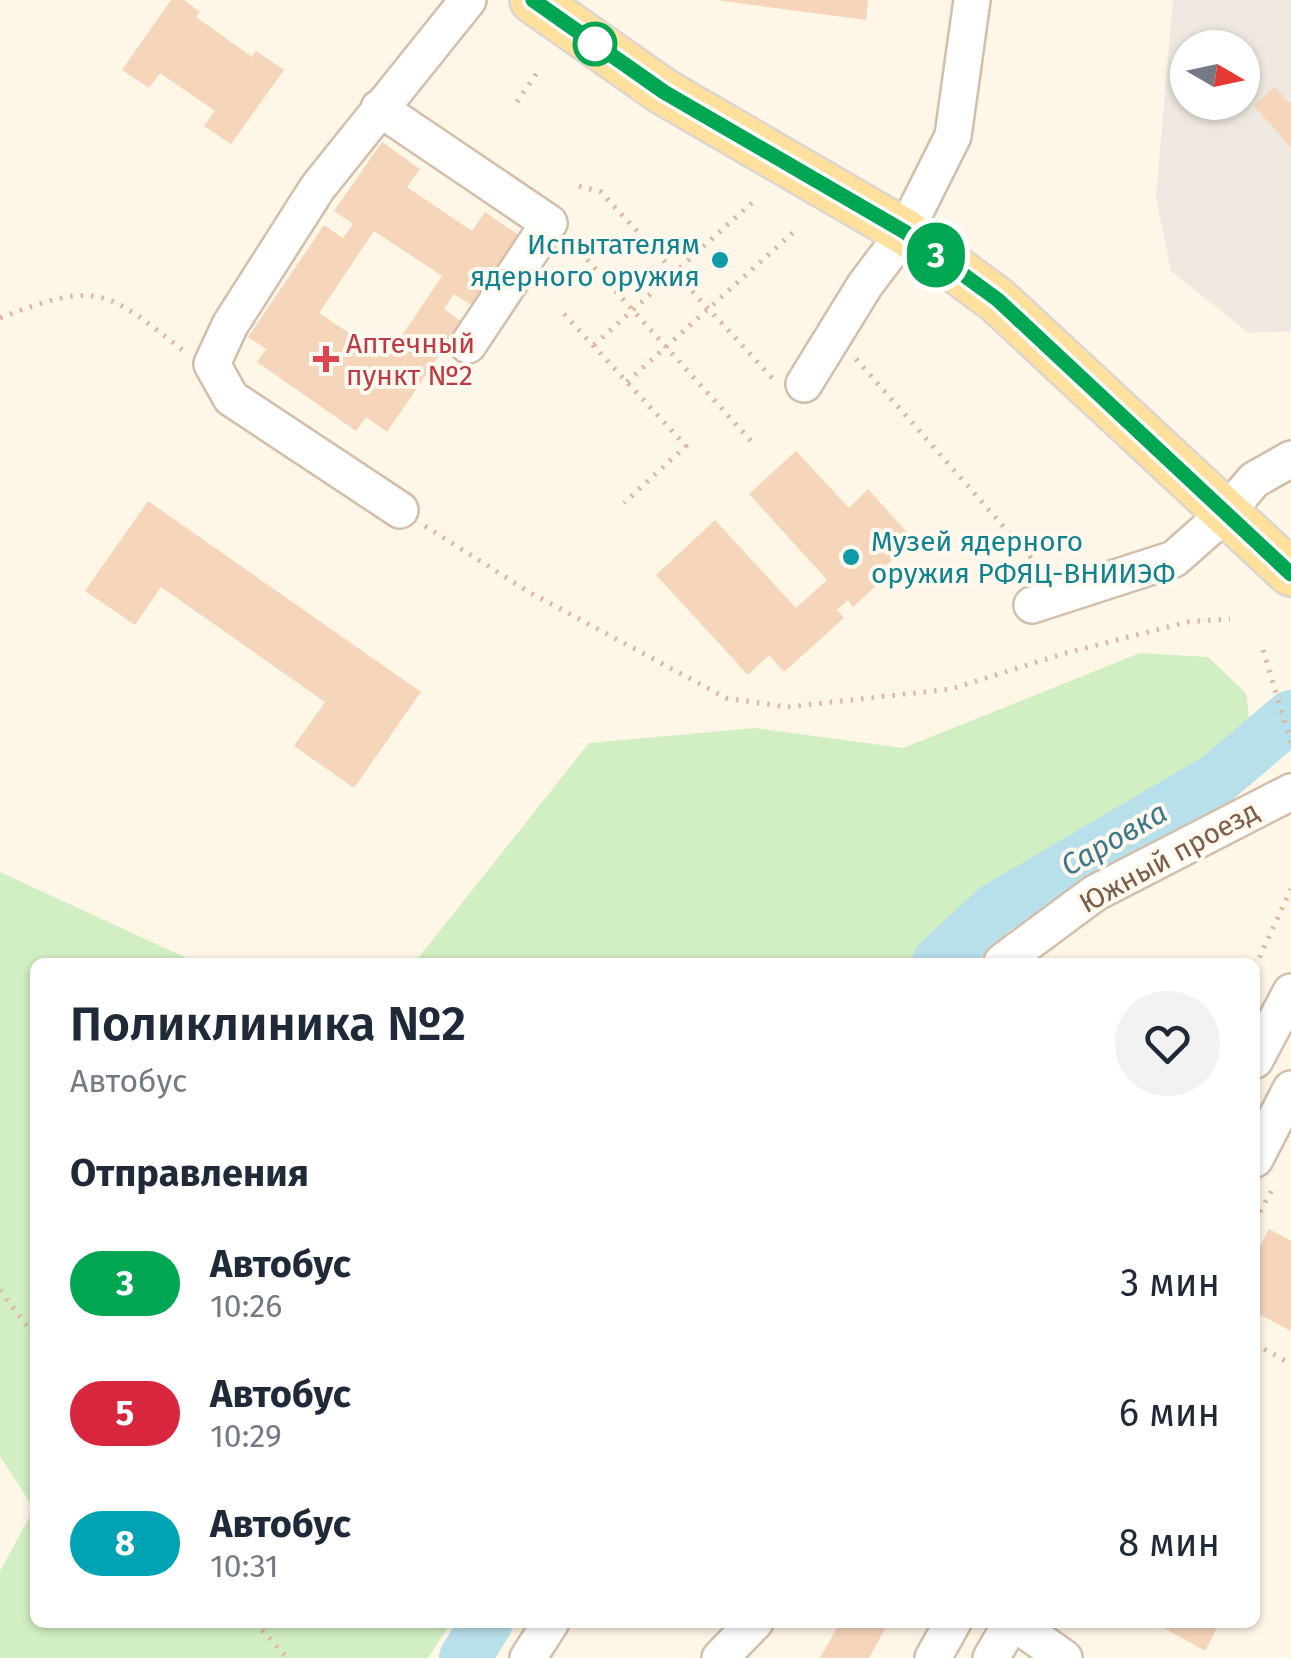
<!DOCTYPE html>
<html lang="ru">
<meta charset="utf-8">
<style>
body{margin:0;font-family:"Fira Sans",sans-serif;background:#f2f2f3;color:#1f2937;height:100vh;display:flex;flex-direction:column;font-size:38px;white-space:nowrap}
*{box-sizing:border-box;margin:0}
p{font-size:32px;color:#747a83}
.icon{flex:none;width:55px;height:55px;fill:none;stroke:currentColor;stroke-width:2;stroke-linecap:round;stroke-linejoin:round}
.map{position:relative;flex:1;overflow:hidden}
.sheet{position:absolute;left:30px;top:958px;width:1230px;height:670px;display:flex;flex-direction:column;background:#fff;border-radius:15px;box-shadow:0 2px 8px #0004}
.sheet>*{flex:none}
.badge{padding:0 20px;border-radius:32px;font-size:35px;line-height:65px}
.needle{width:65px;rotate:99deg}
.fabs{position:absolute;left:1170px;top:30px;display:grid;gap:20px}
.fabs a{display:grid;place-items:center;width:90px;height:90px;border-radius:50%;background:#fff;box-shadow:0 2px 8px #0004;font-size:50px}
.map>.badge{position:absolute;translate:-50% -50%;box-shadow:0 0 0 5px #fff}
h2{padding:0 40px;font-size:38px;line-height:90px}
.round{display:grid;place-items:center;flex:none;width:105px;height:105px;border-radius:52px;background:#f2f2f3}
.summary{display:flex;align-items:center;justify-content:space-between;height:170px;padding:0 40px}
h1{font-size:48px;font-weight:600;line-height:75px}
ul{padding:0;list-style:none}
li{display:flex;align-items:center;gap:30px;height:130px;padding:0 40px}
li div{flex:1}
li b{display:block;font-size:38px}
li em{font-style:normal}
li .badge{min-width:110px;font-weight:700;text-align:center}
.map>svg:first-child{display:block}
.industrial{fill:#eee8e0;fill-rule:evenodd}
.green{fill:#d2eec3}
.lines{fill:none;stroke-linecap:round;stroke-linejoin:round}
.river{stroke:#b8e0ea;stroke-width:52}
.building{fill:#f6d6bb;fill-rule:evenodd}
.minor-casing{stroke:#d2beaa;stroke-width:40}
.major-casing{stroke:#ddd5cf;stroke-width:50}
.path{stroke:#dcb99e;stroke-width:5;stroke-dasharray:2.5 8;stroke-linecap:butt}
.minor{stroke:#fff;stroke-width:35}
.major{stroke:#ffe09d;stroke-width:45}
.line-casing{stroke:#fff;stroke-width:22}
.line{stroke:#00a651;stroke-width:15}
.stop-dot{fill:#fff;stroke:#00a651;stroke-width:5}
.culture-dot{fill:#0f9aa8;stroke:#fff9ef;stroke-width:4}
.health-dot{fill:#e0444e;stroke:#fff9ef;stroke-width:4}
.labels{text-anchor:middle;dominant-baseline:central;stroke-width:8;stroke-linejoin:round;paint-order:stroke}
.culture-label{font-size:28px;fill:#0d838f;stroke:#fff9ef;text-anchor:end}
.health-label{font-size:28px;fill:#be3a42;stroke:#fff9ef;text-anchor:start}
.street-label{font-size:28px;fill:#7b5d48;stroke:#fff9ef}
.water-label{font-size:30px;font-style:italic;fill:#3c7889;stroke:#fff9ef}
</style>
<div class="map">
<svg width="1291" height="1658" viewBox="0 0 1291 1658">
<rect width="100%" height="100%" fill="#fef6e6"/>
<!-- industrial -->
<path class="industrial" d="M1173 0H1291V331L1249 333 1171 271 1156 197ZM1188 48H1242V102H1188Z"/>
<!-- green -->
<path class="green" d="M1140 653 1208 657 1246 693 1253 748 914 962H415L589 743 755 728 903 748Z
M0 872 195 962H35V1622L451 1623 428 1658H0V1571L34 1509 0 1456Z"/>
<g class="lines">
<!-- river -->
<path class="river" d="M938 962 995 909 1218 778 1291 716
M465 1658 487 1622"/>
</g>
<!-- building -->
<path class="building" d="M171 0H184L200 12 196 17 252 57 256 51 284 70 231 144 204 126 215 111 160 73 149 88 122 70Z
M716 0H868L866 20Z
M1275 87 1291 105V147L1254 106Z
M382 142 420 169 407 187 472 231 485 212 520 236 473 306 454 294 444 309 462 322 387 432 366 417 356 431 257 362 266 349 248 337 324 225 343 238 353 224 334 211ZM374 231 442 276 387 358 319 313Z
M796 451 849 508 868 489 914 540 870 580 876 586 853 607 848 600 837 610 844 618 784 672 769 655 748 675 656 575 715 520 796 608 827 580 749 494Z
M148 501 421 692 354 788 294 746 325 702 161 587 135 625 85 591Z
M1269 1229 1291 1241V1331L1255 1312V1256Z
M840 1622H889L869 1658H820Z
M1153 1622H1220L1205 1651Z"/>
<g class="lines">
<defs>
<path id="minor" d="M379 108 549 223 468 345
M804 384 865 285 905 232 953 136 972 0
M400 510 231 398 212 364 230 325 318 187 468 0
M1032 605 1174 559 1226 513 1254 480 1291 459
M1002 962 1095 893 1291 792
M1255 1060 1291 992
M1255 1159 1291 1089
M1013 1622 1064 1658
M528 1658 551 1622
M720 1658 755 1622
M933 1658 953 1622
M991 1658 1012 1622"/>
<path id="major" d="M533 0 664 92 905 232 997 300 1291 573"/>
</defs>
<!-- minor casing -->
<use href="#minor" class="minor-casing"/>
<!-- major casing -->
<use href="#major" class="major-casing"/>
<!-- path -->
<path class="path" d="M517 102 540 68
M579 186 601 192 773 379
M573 244 752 442
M564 314 686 446 624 503
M0 318C99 280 105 289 185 352
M594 345 755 200
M856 359 1041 569
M627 382 798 228
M425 526 529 592 726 698 787 707 951 689 1066 653 1187 622 1230 619
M1263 650 1291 743
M1255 967 1291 889
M1255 1221 1275 1184
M0 1290 35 1337
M1255 1344 1291 1364
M255 1622 287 1658"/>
<!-- minor -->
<use href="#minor" class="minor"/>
<!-- major -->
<use href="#major" class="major"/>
</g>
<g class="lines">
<defs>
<path id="line" d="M533 0 664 92 905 232 998 300 1291 574"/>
</defs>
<!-- line casing -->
<use href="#line" class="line-casing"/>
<!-- line -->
<use href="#line" class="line"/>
</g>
<!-- markers -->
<circle class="stop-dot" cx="595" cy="44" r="20"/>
<g class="culture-dot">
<circle cx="720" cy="260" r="10"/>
<circle cx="851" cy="557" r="10"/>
</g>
<path class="health-dot" d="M321 344h10v10h10v10h-10v10h-10v-10h-10v-10h10z"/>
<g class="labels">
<!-- culture labels -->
<g class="culture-label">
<text x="700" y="244">Испытателям<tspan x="700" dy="32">ядерного оружия</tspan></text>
<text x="871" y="541" text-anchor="start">Музей ядерного<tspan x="871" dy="32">оружия РФЯЦ-ВНИИЭФ</tspan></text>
</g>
<!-- health labels -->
<g class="health-label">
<text x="346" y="343">Аптечный<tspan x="346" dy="32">пункт №2</tspan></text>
</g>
<!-- street labels -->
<g class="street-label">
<text transform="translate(1169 857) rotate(-29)">Южный проезд</text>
</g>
<!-- water labels -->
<g class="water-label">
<text transform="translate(1114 839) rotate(-30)">Саровка</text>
</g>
</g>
</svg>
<div class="fabs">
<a><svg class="needle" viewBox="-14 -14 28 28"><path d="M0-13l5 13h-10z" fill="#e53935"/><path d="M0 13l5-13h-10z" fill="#747a83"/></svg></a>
</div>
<b class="badge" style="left:936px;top:255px;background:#00a651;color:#fff">3</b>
<section class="sheet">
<div class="summary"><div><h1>Поликлиника №2</h1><p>Автобус</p></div><a class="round"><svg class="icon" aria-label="heart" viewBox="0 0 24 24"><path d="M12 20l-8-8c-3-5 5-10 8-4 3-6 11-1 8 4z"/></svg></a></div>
<h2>Отправления</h2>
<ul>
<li><span class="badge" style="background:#00a651;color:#fff">3</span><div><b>Автобус</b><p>10:26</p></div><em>3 мин</em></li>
<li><span class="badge" style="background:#d7263d;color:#fff">5</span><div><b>Автобус</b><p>10:29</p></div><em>6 мин</em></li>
<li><span class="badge" style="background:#00a3b4;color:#fff">8</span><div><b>Автобус</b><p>10:31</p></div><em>8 мин</em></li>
</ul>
</section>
</div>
